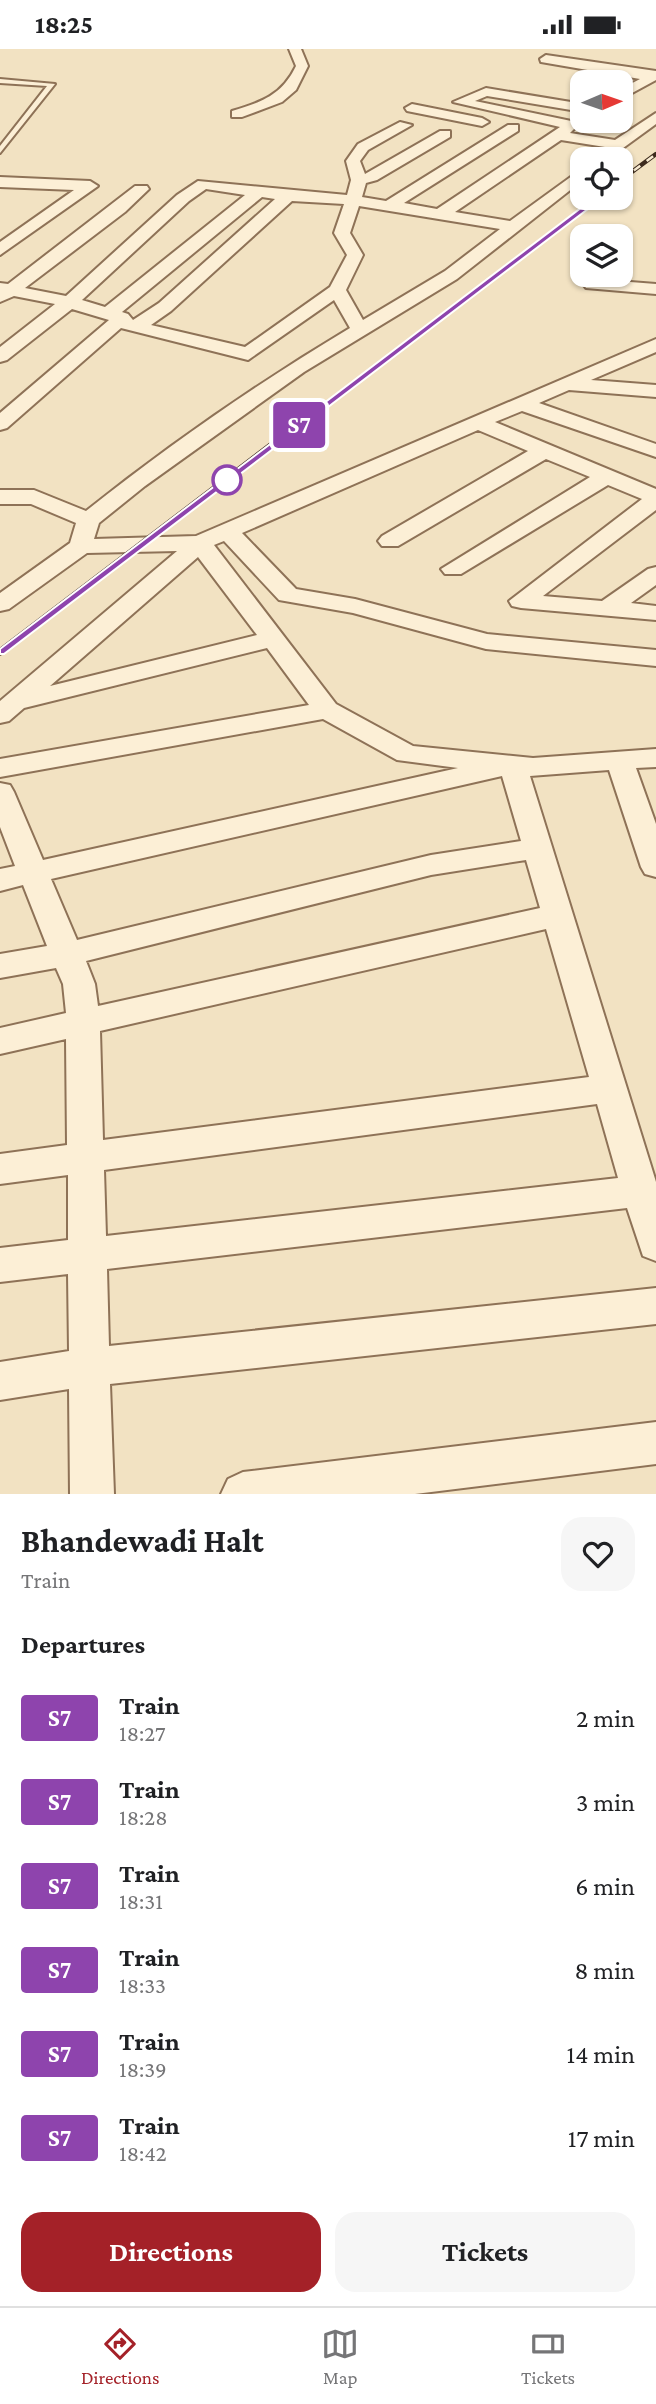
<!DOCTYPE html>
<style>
body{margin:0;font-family:"Crimson Pro",serif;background:#f6f6f6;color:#202124;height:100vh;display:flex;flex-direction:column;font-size:26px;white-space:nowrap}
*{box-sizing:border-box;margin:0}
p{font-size:23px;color:#757577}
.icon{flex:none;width:38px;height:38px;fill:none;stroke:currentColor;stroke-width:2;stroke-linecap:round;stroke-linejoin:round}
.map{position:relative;height:1445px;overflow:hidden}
.drawer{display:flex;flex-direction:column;background:#fff;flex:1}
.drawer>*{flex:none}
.badge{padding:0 14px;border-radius:5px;font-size:24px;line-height:46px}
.needle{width:46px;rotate:88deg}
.tools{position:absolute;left:570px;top:21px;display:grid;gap:14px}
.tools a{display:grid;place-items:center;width:63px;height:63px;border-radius:14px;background:#fff;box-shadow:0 2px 5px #0004;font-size:35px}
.map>.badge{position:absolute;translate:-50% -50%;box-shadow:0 0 0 4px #fff}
h2{padding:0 21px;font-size:26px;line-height:63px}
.round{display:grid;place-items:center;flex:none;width:74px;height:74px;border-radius:21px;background:#f6f6f6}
.summary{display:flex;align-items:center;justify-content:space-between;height:119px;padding:0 21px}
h1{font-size:33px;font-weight:700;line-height:52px}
.action{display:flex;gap:14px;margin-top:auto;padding:14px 21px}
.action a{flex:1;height:80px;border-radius:21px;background:#a42128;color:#fff;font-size:28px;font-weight:700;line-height:80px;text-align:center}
.action a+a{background:#f6f6f6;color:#202124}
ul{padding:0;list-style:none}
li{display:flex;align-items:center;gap:21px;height:84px;padding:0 21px}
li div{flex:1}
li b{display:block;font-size:26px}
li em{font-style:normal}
li .badge{min-width:77px;font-weight:700;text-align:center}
.status{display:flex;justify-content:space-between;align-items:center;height:49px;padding:0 35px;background:#fff;direction:ltr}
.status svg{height:19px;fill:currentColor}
.menu{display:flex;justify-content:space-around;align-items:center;height:98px;border-top:2px solid #e0e0e0;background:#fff;font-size:19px;color:#757577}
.menu a{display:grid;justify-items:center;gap:4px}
.menu .active{color:#a42128}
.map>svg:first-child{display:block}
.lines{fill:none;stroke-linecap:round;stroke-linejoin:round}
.service-casing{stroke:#8e7257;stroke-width:4}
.minor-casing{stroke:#8e7257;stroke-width:4}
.service{fill:#fcefd6;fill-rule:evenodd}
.minor{fill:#fcefd6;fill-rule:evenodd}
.rail-far2-casing{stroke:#3d2b1d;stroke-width:4.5}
.rail-far1-casing{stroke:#3d2b1d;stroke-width:5}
.rail-casing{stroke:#3d2b1d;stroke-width:7}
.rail-far2{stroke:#f9ecd2;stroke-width:2.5;stroke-dasharray:8;stroke-linecap:butt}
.rail-far1{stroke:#f9ecd2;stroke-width:3.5;stroke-dasharray:10;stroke-linecap:butt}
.rail{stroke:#f9ecd2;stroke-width:4.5;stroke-dasharray:13;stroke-linecap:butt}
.line{fill:#8e44ad;stroke:#fff;stroke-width:2}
.stop-dot{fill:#fff;stroke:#8e44ad;stroke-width:3.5}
</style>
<div class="status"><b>18:25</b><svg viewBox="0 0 49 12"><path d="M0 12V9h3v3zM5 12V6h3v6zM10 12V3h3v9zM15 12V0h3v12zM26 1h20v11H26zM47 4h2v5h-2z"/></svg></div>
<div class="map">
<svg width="656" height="1445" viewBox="0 0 656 1445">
<rect width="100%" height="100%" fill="#f2e2c2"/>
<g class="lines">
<defs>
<path id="service" d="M0 30 55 35 0 104V97L47 37 0 34Z"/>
<path id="minor" d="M289 0H301L308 17 296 41 282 53 242 68H232V62C262 53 282 46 296 17Z
M546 6 656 22V31L621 50V40L640 30 541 13 540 10Z
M486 39 583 55V63L487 47 475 52 576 73 578 76 570 84 615 91 656 64V75L608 110 595 108 605 98 561 91 455 163 510 172 583 119V131L457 230 304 323 145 437 99 474 94 490 196 487 656 290V303L591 331 656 336V348L569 341 539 354 656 395V408L522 362 495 373 656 440V461L543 547 602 552 648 520 656 518V536L631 554 656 557V571L521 559 512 557 509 552 642 450 608 436 461 525H445L441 520 590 428 546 410 398 497H382L378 492 382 487 528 402 478 381 242 484 296 540 355 550 487 585 656 601V617L486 600 353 564 279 551 224 492 214 496 336 655 413 697 533 709 656 700V718L636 719 656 775V828L645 825 641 818 609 721 530 727 656 1133V1212L643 1207 627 1159 107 1220 109 1297 656 1239V1275L110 1335 114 1445H70L69 1340 0 1351V1313L69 1302 68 1225 0 1233V1199L68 1191V1126L0 1135V1105L67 1096 66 990 0 1005V979L66 964 63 935 56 919 0 929V905L47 897 23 836 0 842V820L15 817 0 778V734L10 736 14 743 43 811 458 719 397 711 323 670 0 728V710L309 656 267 599 24 659 9 672 0 674V652L177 502 87 504 9 560 0 562V544L70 494 76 474 31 455H0V441H34L86 462C169 396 258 334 350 279L334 251 248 311 121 279 7 379 0 381V364L109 271 72 260 7 311 0 313V298L55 255 14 247 0 253V234L8 235 135 137H147L149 140 125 163 25 239 66 247 177 146 198 132 347 146 351 131 346 112 358 95 400 73 412 76 368 101 360 112 365 125 440 82H450V88L377 131 366 134 362 148 386 152 508 76H518V82L404 154 437 160 560 78 453 53ZM206 140 245 146 105 258 82 251 189 152ZM262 148 275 150 159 254 133 271 128 265 122 263ZM292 152 344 155 334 184 347 206 330 238 245 298 151 276 171 262ZM359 157 500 180 445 222 363 271 346 241 363 206 350 184ZM198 508 257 586 50 637ZM502 727 521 792 431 806 77 891 51 830ZM526 811 540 859 98 957 95 935 86 912 431 826ZM546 880 589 1028 103 1091 100 982ZM597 1055 618 1129 106 1187 104 1121Z
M412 55 482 69 489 73 482 77 407 62 405 59Z
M0 128 90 132 98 137 0 206V193L74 141 0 138Z
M592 230 656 235V245L586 239 583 235Z
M656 1373V1415L415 1445H221L228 1430 243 1423Z"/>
</defs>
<!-- service casing -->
<use href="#service" class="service-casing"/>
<!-- minor casing -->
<use href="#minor" class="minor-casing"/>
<!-- service -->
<use href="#service" class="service"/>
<!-- minor -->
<use href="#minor" class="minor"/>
<defs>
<path id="rail-far2" d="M621 131 656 105
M575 167 598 149"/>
<path id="rail-far1" d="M295 379 577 165"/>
<path id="rail" d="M0 603 297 377"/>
</defs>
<!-- rail-far2 casing -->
<use href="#rail-far2" class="rail-far2-casing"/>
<!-- rail-far1 casing -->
<use href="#rail-far1" class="rail-far1-casing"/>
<!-- rail casing -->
<use href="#rail" class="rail-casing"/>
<!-- rail-far2 -->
<use href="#rail-far2" class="rail-far2"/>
<!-- rail-far1 -->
<use href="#rail-far1" class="rail-far1"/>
<!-- rail -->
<use href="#rail" class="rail"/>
</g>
<!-- line -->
<path class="line" d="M598 146 601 150 4 605H0V600Z"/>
<!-- markers -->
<circle class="stop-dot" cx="227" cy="431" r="14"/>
</svg>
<div class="tools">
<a><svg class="needle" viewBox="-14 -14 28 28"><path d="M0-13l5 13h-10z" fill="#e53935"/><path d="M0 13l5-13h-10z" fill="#757577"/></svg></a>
<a><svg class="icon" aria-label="locate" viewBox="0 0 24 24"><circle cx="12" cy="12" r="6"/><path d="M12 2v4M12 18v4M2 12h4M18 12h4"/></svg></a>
<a><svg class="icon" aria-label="layers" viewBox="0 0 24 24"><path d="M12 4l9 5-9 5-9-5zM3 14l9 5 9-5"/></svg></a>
</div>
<b class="badge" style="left:299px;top:376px;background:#8e44ad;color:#fff">S7</b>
</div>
<section class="drawer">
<div class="summary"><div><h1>Bhandewadi Halt</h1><p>Train</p></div><a class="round"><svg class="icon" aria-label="heart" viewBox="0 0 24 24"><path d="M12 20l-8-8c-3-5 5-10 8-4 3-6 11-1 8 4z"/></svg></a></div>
<h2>Departures</h2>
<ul>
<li><span class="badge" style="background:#8e44ad;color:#fff">S7</span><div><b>Train</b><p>18:27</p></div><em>2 min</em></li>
<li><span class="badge" style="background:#8e44ad;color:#fff">S7</span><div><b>Train</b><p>18:28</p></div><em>3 min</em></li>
<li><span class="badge" style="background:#8e44ad;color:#fff">S7</span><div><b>Train</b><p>18:31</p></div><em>6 min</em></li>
<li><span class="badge" style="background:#8e44ad;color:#fff">S7</span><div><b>Train</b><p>18:33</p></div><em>8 min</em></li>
<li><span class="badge" style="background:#8e44ad;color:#fff">S7</span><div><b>Train</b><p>18:39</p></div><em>14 min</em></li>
<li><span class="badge" style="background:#8e44ad;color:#fff">S7</span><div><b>Train</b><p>18:42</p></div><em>17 min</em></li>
</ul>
<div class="action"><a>Directions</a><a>Tickets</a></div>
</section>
<nav class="menu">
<a class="active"><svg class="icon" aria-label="directions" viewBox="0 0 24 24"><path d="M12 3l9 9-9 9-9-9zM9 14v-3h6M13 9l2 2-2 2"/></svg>Directions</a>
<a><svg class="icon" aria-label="map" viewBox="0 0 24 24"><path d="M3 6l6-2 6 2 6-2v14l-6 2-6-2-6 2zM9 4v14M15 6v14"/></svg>Map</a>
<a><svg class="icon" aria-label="tickets" viewBox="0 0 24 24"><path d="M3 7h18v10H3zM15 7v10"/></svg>Tickets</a>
</nav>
